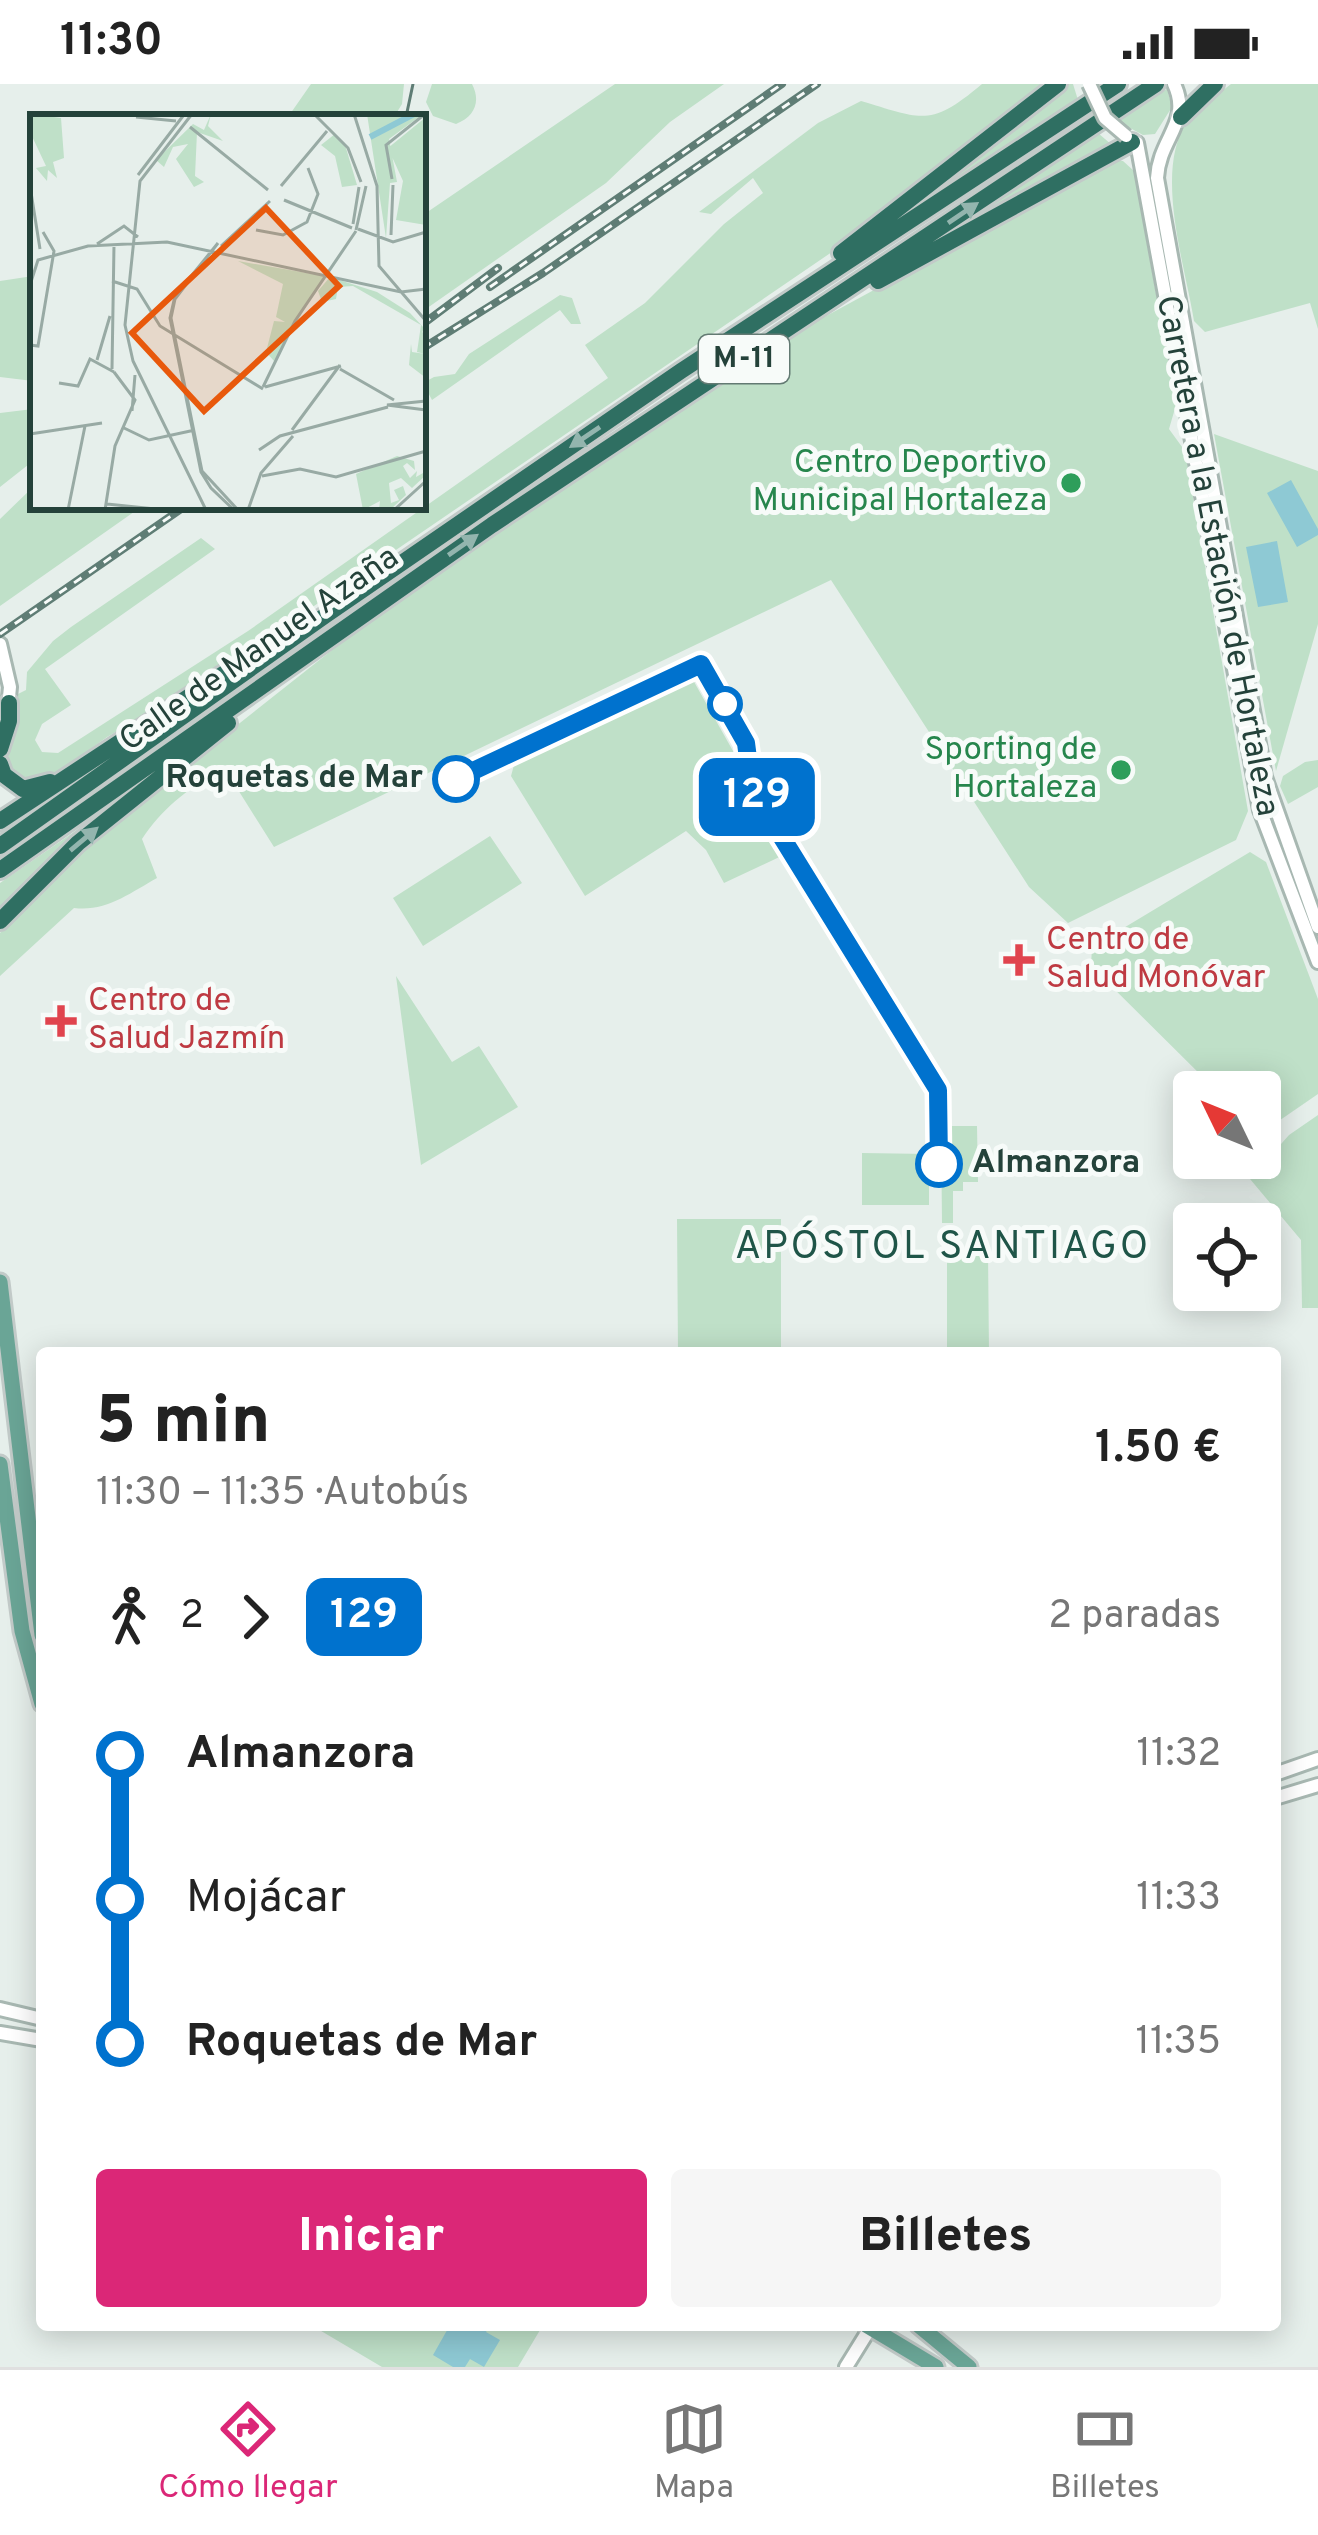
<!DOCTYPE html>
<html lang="es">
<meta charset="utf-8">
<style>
body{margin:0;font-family:Overpass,sans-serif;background:#f6f6f6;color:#222;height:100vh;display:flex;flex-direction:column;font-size:45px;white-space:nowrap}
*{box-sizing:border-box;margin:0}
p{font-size:39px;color:#767676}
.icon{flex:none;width:66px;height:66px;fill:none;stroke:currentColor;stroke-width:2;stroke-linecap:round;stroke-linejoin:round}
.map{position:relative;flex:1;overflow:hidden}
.side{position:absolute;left:36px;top:1263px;width:1245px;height:984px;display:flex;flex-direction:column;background:#fff;border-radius:12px;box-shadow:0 6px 30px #0003}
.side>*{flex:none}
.badge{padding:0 24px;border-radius:18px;font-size:42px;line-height:78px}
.needle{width:78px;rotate:313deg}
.fabs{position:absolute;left:1173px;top:987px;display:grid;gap:24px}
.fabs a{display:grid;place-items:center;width:108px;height:108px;border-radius:12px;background:#fff;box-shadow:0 6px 30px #0003;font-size:60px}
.map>.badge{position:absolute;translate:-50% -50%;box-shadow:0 0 0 6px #fff}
.legs{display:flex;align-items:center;gap:18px;height:132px;padding:0 60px;font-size:39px}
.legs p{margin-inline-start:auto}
.summary{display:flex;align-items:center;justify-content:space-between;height:204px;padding:0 60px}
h1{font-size:66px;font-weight:800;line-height:90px}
.button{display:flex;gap:24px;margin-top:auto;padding:24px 60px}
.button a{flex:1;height:138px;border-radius:12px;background:#db2777;color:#fff;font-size:48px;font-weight:800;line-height:138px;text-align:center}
.button a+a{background:#f6f6f6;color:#222}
ul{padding:0 60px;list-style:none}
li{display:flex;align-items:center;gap:42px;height:144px;font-size:45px}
li i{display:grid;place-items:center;width:18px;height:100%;margin:0 15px;background:currentColor}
li i::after{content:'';width:30px;height:30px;margin:-15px;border:9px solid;border-radius:50%;background:#fff}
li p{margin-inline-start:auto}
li:first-child i{background:linear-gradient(#0000 50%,currentColor 0)}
li:last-child i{background:linear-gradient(currentColor 50%,#0000 0)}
.status{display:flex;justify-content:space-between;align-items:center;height:84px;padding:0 60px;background:#fff;direction:ltr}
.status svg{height:33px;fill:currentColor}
.tabs{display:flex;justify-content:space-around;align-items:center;height:168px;border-top:3px solid #e0e0e0;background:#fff;font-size:33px;color:#767676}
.tabs a{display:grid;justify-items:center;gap:6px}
.tabs .selected{color:#db2777}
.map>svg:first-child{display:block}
.green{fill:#bfe0c8}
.water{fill:#8ec9d4}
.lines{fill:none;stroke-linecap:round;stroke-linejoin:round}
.tertiary-casing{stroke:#a8b8b2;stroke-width:18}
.primary-casing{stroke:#c2cac8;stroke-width:21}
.motorway-casing{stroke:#c2cac8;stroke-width:22}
.tertiary{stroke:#fff;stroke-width:12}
.primary{stroke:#6aa596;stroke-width:15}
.motorway{stroke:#2f6f62;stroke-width:16}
.tram{stroke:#5f7d75;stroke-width:3}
.rail-casing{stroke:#5f7d75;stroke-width:8}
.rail{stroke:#f7fbf9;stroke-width:3;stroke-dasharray:9;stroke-linecap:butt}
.tertiary-bridge-casing{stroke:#a8b8b2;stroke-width:18;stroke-linecap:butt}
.tertiary-bridge{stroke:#fff;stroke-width:12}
.oneway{fill:#93b5ae}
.line-1-casing{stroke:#fff;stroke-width:27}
.line-1{stroke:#0072ce;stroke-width:18}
.leisure-dot{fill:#2e9e5b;stroke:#f7fbf9;stroke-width:4.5}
.stop-1-dot{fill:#fff;stroke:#0072ce;stroke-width:6}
.health-dot{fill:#e0444e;stroke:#f7fbf9;stroke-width:4.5}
.labels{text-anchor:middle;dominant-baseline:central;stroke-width:10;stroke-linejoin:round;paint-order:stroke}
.shield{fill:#f7fbf9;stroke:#637a73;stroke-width:3}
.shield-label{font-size:30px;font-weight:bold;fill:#24423a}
.leisure-label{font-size:33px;fill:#27864d;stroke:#f7fbf9;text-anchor:end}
.street-label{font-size:33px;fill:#24423a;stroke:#f7fbf9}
.stop-label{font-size:33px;font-weight:bold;fill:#24423a;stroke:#f7fbf9;text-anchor:end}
.health-label{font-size:33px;fill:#be3a42;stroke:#f7fbf9;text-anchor:start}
.quarter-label{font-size:39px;letter-spacing:3px;fill:#1f5548;stroke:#f7fbf9}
.inset-river{fill:none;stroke:#8ec9d4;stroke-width:6}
.inset-road{fill:none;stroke:#98aaa4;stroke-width:3}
.view{fill:#e8590c;fill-opacity:0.15;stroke:#e8590c;stroke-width:6}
.inset-edge{fill:none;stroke:#24423a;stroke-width:6}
</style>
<div class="status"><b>11:30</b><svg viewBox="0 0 49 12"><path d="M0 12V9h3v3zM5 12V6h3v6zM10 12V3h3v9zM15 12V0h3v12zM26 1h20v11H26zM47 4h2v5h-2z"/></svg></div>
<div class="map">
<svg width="1318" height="2283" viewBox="0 0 1318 2283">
<rect width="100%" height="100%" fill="#e6efeb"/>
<!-- green -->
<path class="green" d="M311 0H404L402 20 394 33H288Z
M432 0H472C481 17 475 33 456 40L433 32 426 18Z
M615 0H724L670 38 606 99 423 227V131Z
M982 0H1048L848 157 213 591 107 653 47 696 23 702 3 679 18 610 26 606 27 588 53 557 71 543 201 454 215 465 45 585 71 621 42 640 35 656 42 668 58 669 248 547 608 294 585 261 645 219 724 140 763 109 753 94 711 130 699 128 818 39 861 17C922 35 930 44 982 0Z
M1067 0H1073L1078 16 910 127 898 131Z
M1231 0H1318V245L1310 219 1205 248 1194 237C1185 180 1153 86 1188 36 1198 22 1217 11 1231 0Z
M1167 5 1172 23 1155 50 1143 51 1117 37Z
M1098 49 1112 61 929 162Z
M1113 76 1123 77 1134 87 1176 321 1169 345 1185 367 1248 727 1236 756 1068 839 1029 803 831 496 274 763 235 701 215 689C185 707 162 725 142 755L157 794C130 809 106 828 74 824L0 892V849L63 779 346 555 468 468 793 250Z
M33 192V297L0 293V197Z
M560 211 572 214 581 240H571L560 226 432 316 423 299 434 293 455 290 469 270Z
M33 325V377L0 403V329Z
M1214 350 1318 387V540L1276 687Z
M33 403V423H141L0 522V435Z
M693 596 790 768 724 799 706 766 686 747 585 812 511 692 514 681Z
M1318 676V703L1288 720 1280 702 1283 692 1305 678Z
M129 710 66 761 4 822H0V799Z
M490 752 522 799 423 862 393 814Z
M1250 768 1266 778 1318 915V1010L1267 1045H1260V1008H1218L1091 882 1092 863Z
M396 892 452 978 479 962 518 1023 421 1081Z
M1318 1031V1224H1302L1301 1156 1250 1095 1289 1051Z
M941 1042H977L978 1098H963V1107H953V1139H942Z
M862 1069 929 1070V1121H862Z
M677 1135H781V1269H678Z
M988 1168 989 1269H947V1169Z
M311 2241H543L518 2283H382Z"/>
<!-- water -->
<path class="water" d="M1291 396 1318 445V451L1297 463 1267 409Z
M1277 457 1288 518 1258 523 1246 463Z
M450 2241H490L486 2248 500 2256 484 2283 470 2275 465 2283H453L433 2271Z"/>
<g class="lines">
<defs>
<path id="tertiary" d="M1174 0C1192 38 1159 54 1157 94L1265 693 1318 843
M1137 59 1260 726 1318 878
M0 560 10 603 8 623
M1275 1690 1318 1675
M1275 1714 1318 1701
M0 1925 42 1935
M0 1949 42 1956
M846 2283 872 2241"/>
<path id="primary" d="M0 1198 42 1551
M0 1380 22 1547 42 1620
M866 2241 936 2283
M918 2241 969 2283"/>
<path id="motorway" d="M1181 33 1215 0
M841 169 1058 0
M878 197 1132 58
M0 665 9 637V619
M0 680 4 691 23 705 50 698
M0 737 231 585
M0 762 326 531 681 287 1118 0
M0 786 492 441 1156 0
M0 837 78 759 228 639"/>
</defs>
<!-- tertiary casing -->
<use href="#tertiary" class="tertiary-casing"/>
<!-- primary casing -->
<use href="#primary" class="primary-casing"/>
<!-- motorway casing -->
<use href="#motorway" class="motorway-casing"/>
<!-- tertiary -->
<use href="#tertiary" class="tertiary"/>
<!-- primary -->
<use href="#primary" class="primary"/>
<!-- motorway -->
<use href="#motorway" class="motorway"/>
<!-- tram -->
<path class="tram" d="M406 33 413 0"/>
<defs>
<path id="rail" d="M490 203 782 0
M423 240 498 184
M423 264 543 189 817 0
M0 550 184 423"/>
</defs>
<!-- rail casing -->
<use href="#rail" class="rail-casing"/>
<!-- rail -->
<use href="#rail" class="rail"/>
<defs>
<path id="tertiary-bridge" d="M1089 0 1105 34 1126 52"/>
</defs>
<!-- tertiary-bridge casing -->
<use href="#tertiary-bridge" class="tertiary-bridge-casing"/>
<!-- tertiary-bridge -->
<use href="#tertiary-bridge" class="tertiary-bridge"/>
</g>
<!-- one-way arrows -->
<defs><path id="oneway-solid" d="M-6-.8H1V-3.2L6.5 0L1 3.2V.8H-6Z" transform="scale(3)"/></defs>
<g class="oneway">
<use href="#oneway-solid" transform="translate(963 129) rotate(-34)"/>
<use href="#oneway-solid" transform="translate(585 353) rotate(146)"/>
<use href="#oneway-solid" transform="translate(463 461) rotate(-35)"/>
<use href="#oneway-solid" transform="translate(84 755) rotate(-40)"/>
</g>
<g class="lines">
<defs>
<path id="line-1" d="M456 695 701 580 746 659 752 705 938 1006 939 1080"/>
</defs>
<!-- line-1 casing -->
<use href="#line-1" class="line-1-casing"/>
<!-- line-1 -->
<use href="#line-1" class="line-1"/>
</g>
<!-- markers -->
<g class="leisure-dot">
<circle cx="1071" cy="399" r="12"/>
<circle cx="1121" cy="686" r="12"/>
</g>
<g class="stop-1-dot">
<circle cx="725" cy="620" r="15"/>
<circle cx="456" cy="695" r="21"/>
<circle cx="939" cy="1080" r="21"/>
</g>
<g class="health-dot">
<path d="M1013 858h12v12h12v12h-12v12h-12v-12h-12v-12h12z"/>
<path d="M55 919h12v12h12v12h-12v12h-12v-12h-12v-12h12z"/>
</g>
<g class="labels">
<!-- shield labels -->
<rect class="shield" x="699" y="251" width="90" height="48" rx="9"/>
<g class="shield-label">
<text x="744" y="275">M-11</text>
</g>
<!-- leisure labels -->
<g class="leisure-label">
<text x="1047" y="380">Centro Deportivo<tspan x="1047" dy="38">Municipal Hortaleza</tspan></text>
<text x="1097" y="667">Sporting de<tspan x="1097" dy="38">Hortaleza</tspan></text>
</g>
<!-- street labels -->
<g class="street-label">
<text transform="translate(1216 472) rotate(79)">Carretera a la Estación de Hortaleza</text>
<text transform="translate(260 566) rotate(-35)">Calle de Manuel Azaña</text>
</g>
<!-- stop labels -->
<g class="stop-label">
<text x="423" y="695">Roquetas de Mar</text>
<text x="972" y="1080" text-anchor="start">Almanzora</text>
</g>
<!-- health labels -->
<g class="health-label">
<text x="1046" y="857">Centro de<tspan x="1046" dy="38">Salud Monóvar</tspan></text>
<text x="88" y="918">Centro de<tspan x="88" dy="38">Salud Jazmín</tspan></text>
</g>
<!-- quarter labels -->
<g class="quarter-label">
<text x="943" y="1164">APÓSTOL SANTIAGO</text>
</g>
</g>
<!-- overview -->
<g transform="translate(30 30)">
<rect width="396" height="396" fill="#e6efeb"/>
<path d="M3 0 31 4 34 44 23 48 27 64 18 56 17 67 6 54 16 52 0 18ZM181 0 178 12 193 27 167 18 165 62 174 68 164 73 146 45 158 30 143 33 134 53 126 46 163 10 174 16ZM337 0H393L359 25 367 68 360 69 356 124ZM396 3V111L366 106 373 67 358 34ZM305 20 316 34 327 71 312 73 305 42 291 31ZM208 147 294 162 244 247 236 238 244 207 255 208 246 203 253 170ZM300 163 347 178 380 199 394 214 392 219 396 215V264L379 251 381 230 382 238 395 240 387 238 391 211 323 172 308 173 306 185 292 188 288 177ZM367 342 384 347 385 356 377 349 373 352 380 364 387 357 386 363 393 359 396 361 382 374 371 364 359 369 361 389 369 386 364 376 373 372 376 381 361 395 349 396 350 387 333 396 326 360Z" fill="#bfe0c8"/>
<path class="inset-river" d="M340 23 384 0"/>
<path class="inset-road" d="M162 0 110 67 95 211 103 247 176 396M284 0 318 34 331 68M324 0 347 72 349 152 396 207M106 3 146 7M160 13 238 76M108 61 153 2M362 65 356 31 395 0M0 72 10 135M251 72 297 17M254 86 322 114M323 110 329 73M328 115 363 128 396 118M226 116 253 121 277 108 288 80 278 54M326 116 336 72M361 121 363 71M67 130 94 112 108 123M191 132 240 87M82 167 107 175 130 212 233 275M0 171 8 146 58 132 137 128 371 178 396 175M0 231 8 232 24 137 13 118M67 246 80 202M82 255 84 131M310 255 364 286M29 269 48 272 60 245 84 258M233 273 265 207 326 117M235 273 311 252M396 287 357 291 396 296M102 297 105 261M94 314 119 326 165 316M262 316 310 251M0 320 72 309M229 336 250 322 358 293M0 337 1 396M232 362 270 355 306 363 396 337M77 390 135 396M38 396 55 312M75 396 85 332 105 286 84 258M204 396 181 374 171 358 140 204 145 182 188 129 145 185 141 204 172 357 208 396M218 396 231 359 263 322M364 396 396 367"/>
<path class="view" d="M236 94 309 172 174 297 102 219Z"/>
<rect width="396" height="396" class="inset-edge"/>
</g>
</svg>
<div class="fabs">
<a><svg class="needle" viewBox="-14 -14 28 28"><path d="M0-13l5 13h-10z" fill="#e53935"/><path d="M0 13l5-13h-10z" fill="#767676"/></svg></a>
<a><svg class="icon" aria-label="locate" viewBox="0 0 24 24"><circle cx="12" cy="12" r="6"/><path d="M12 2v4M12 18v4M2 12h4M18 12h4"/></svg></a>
</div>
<b class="badge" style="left:757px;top:713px;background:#0072ce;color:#fff">129</b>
<section class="side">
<div class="summary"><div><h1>5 min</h1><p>11:30 – 11:35 · Autobús</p></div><b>1.50 €</b></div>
<div class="legs"><svg class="icon" aria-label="walk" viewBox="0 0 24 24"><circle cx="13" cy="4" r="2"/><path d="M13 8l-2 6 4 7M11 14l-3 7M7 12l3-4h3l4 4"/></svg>2<svg class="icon" aria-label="forward" viewBox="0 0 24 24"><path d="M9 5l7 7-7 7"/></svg><b class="badge" style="background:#0072ce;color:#fff">129</b><p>2 paradas</p></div>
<ul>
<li><i style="color:#0072ce"></i><b>Almanzora</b><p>11:32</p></li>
<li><i style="color:#0072ce"></i><span>Mojácar</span><p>11:33</p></li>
<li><i style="color:#0072ce"></i><b>Roquetas de Mar</b><p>11:35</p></li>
</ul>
<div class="button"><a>Iniciar</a><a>Billetes</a></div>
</section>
</div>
<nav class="tabs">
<a class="selected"><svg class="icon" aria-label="directions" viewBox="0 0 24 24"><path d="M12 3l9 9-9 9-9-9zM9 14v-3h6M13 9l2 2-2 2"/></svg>Cómo llegar</a>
<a><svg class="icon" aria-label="map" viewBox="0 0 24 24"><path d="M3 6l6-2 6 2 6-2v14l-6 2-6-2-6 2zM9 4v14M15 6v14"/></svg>Mapa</a>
<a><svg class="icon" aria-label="tickets" viewBox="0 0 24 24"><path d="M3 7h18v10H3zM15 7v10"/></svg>Billetes</a>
</nav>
